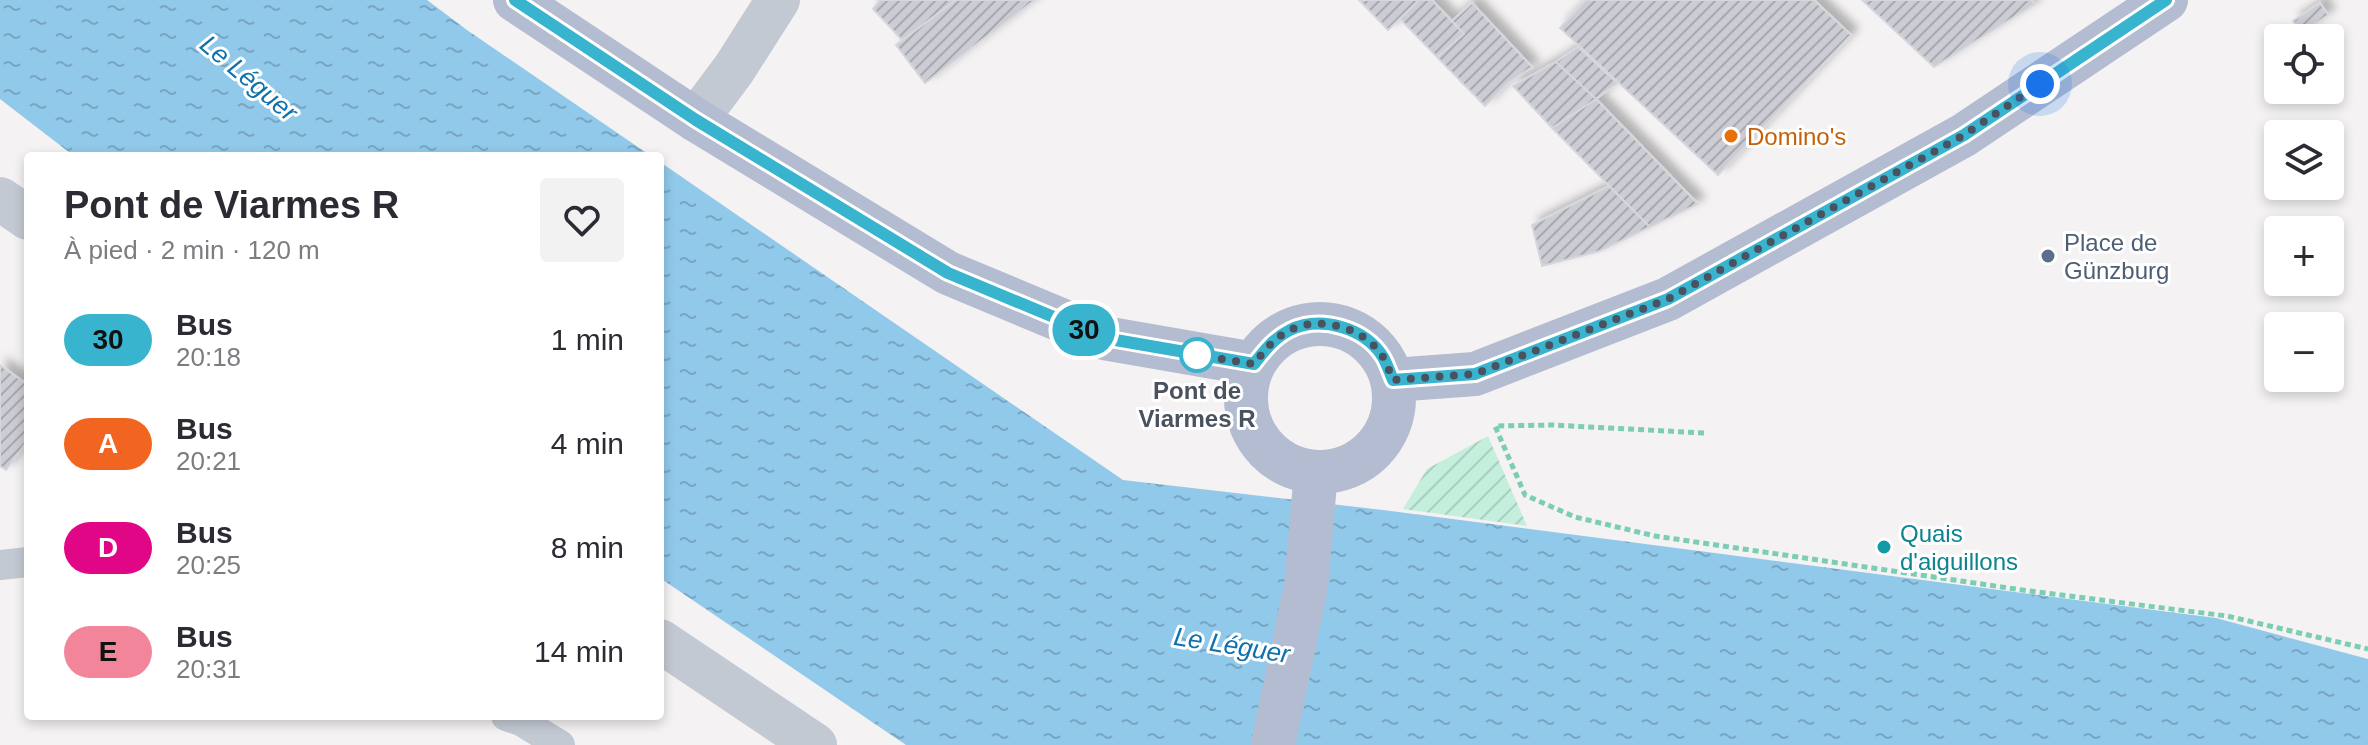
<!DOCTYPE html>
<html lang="fr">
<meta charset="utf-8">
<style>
body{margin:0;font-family:Arial,sans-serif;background:#f2f2f3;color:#2b2b33;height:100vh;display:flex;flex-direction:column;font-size:30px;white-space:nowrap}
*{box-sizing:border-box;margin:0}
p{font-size:26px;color:#7c7c81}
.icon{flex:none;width:44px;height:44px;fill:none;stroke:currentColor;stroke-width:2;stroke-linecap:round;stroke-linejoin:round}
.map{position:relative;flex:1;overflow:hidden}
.details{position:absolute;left:24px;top:152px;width:640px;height:568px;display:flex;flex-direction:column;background:#fff;border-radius:8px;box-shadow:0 4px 12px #0003}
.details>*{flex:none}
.badge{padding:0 16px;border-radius:26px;font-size:28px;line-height:52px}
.buttons{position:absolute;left:2264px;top:24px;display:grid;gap:16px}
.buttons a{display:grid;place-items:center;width:80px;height:80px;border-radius:8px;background:#fff;box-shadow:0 4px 12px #0003;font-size:40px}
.you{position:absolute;width:40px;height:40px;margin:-20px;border:6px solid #fff;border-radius:50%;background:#1a73e8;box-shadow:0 0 0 12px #1a73e833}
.map>.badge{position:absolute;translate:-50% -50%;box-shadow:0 0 0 4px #fff}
.round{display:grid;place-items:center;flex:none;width:84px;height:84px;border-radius:8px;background:#f2f2f3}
.summary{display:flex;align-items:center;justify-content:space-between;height:136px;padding:0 40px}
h1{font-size:38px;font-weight:600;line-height:60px}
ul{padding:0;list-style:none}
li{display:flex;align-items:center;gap:24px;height:104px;padding:0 40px}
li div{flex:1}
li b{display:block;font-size:30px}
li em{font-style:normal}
li .badge{min-width:88px;font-weight:700;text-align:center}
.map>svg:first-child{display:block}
.garden{fill:url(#garden-furrows)}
.water{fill:url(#water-ripples)}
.building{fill:url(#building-hatch);stroke:#d6d7dd;stroke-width:2;filter:url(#shadow)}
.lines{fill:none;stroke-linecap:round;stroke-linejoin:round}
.path{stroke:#7bcdb3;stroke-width:5;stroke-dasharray:6 4;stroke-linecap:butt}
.lane{stroke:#c3c9d3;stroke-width:30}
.street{stroke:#c3c9d3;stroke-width:44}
.primary{stroke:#b3bcd0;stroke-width:44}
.line-casing{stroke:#fff;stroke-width:18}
.line{stroke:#39b4cf;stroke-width:12}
.walk{stroke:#4a515f;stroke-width:8;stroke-dasharray:0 14.4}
.food-dot{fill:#e8710a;stroke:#fff;stroke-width:3}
.service-dot{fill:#5c6f8a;stroke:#fff;stroke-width:3}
.stop-dot{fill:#fff;stroke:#39b4cf;stroke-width:4}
.culture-dot{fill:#0f9aa8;stroke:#fff;stroke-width:3}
.labels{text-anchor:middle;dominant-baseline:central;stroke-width:6;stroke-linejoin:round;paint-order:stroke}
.food-label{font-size:24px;fill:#c56008;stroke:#fff;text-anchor:start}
.service-label{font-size:24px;fill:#4e5e75;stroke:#fff;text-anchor:start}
.stop-label{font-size:24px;font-weight:bold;fill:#4a515f;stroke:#fff}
.culture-label{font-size:24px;fill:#0d838f;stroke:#fff;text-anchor:start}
.water-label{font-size:26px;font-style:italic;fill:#0f71ad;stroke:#fff}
</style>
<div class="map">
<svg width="2368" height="745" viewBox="0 0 2368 745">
<defs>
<pattern id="garden-furrows" width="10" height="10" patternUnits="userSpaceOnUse" patternTransform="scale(2)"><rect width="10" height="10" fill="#c3efdc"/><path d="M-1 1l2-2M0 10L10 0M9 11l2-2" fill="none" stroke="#a9cfbf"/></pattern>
<pattern id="water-ripples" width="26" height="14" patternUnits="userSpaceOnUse" patternTransform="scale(2)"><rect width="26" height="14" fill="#91c9eb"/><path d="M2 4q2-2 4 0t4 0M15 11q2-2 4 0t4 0" fill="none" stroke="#78a6c2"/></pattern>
<pattern id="building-hatch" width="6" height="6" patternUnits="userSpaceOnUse" patternTransform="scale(2)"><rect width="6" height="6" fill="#cccdd4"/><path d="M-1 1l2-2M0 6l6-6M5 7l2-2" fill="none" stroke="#a8a9af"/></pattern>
<filter id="shadow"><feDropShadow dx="7" dy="-7" stdDeviation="4" flood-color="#0004"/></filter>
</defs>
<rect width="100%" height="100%" fill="#f4f2f2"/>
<!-- garden -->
<path class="garden" d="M1488 436 1527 526 1403 509 1427 469Z"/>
<!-- water -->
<path class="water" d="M0 0H427L467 30 651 156H74L0 99Z
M660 162 1123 480 1383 510 2216 618 2368 659V745H906L660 578Z"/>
<!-- building -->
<path class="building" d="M880 0H956L902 40 873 9Z
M956 0H1035L925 83 896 45Z
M1359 0H1419L1388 30Z
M1419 0H1432L1464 34 1437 57 1400 19Z
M1586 0H1814L1851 35 1718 175 1560 28Z
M1862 0H2031L2035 4 1934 67Z
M1472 3 1532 67 1509 82 1485 106 1437 57 1464 34 1452 21Z
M2320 3 2328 15 2301 33 2293 21Z
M1578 47 1617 83 1596 99 1556 62Z
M1556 62 1596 99 1552 128 1513 86Z
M1596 99 1698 204 1650 227 1552 128Z
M1609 186 1650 227 1600 251 1542 266 1532 225Z
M0 365 28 385V440L6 470 0 466Z"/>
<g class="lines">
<!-- path -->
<path class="path" d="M1704 433 1552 425 1495 426 1525 495 1575 517 1655 536 2029 591 2227 616 2368 649"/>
<!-- lane -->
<path class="lane" d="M0 565 28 562
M506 716 521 721 560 745"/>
<!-- street -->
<path class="street" d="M696 120 734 69 778 0
M0 199 28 218
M660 641 815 745"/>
<!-- primary -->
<path class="primary" d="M515 0 696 120 948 273 1104 338 1254 364
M1246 398a74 74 0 1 1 148 0a74 74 0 1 1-148 0Z
M1393 380 1475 374 1668 299 1964 135 2166 0
M1273 745 1306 586 1316 472"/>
</g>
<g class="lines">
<defs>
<path id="line" d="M515 0 696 120 948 273 1104 338 1254 364C1264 351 1274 338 1290 330 1321 315 1365 328 1383 357 1387 364 1390 373 1393 380L1475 374 1668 299 1964 135 2166 0"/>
</defs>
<!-- line casing -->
<use href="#line" class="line-casing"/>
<!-- line -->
<use href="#line" class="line"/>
<!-- walk -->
<path class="walk" d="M1197 355 1188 354 1254 364C1264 351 1274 338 1290 330 1321 315 1365 328 1383 357 1387 364 1390 373 1393 380L1475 374 1668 299 1964 135 2040 84"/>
</g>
<!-- markers -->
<circle class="food-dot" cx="1731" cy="136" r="8"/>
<circle class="service-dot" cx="2048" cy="256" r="8"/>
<circle class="stop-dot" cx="1197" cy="355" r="16"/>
<circle class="culture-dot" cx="1884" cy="547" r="8"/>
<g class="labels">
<!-- food labels -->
<g class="food-label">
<text x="1747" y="136">Domino's</text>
</g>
<!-- service labels -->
<g class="service-label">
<text x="2064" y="242">Place de<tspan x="2064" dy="28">Günzburg</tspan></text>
</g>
<!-- stop labels -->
<g class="stop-label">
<text x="1197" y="390">Pont de<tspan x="1197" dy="28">Viarmes R</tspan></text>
</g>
<!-- culture labels -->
<g class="culture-label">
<text x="1900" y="533">Quais<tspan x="1900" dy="28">d'aiguillons</tspan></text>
</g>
<!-- water labels -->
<g class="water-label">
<text transform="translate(249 78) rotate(40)">Le Léguer</text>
<text transform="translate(1232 645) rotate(9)">Le Léguer</text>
</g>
</g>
</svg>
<div class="buttons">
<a><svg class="icon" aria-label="locate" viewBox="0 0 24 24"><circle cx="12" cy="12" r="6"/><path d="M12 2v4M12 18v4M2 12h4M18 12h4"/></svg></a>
<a><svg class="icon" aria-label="layers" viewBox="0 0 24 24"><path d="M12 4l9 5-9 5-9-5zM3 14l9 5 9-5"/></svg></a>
<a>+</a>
<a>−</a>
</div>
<div class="you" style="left:2040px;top:84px"></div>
<b class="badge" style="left:1084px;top:330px;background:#39b4cf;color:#111">30</b>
<section class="details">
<div class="summary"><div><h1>Pont de Viarmes R</h1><p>À pied · 2 min · 120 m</p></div><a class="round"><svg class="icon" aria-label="heart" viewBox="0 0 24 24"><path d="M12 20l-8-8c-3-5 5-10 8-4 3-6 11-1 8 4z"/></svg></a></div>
<ul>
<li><span class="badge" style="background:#39b4cf;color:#111">30</span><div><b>Bus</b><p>20:18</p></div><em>1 min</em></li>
<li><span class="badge" style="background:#f26521;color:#fff">A</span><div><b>Bus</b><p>20:21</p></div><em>4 min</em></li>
<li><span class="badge" style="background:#e10685;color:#fff">D</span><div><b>Bus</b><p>20:25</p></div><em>8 min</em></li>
<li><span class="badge" style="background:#f3859b;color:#111">E</span><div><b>Bus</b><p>20:31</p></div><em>14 min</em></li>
</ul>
</section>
</div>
